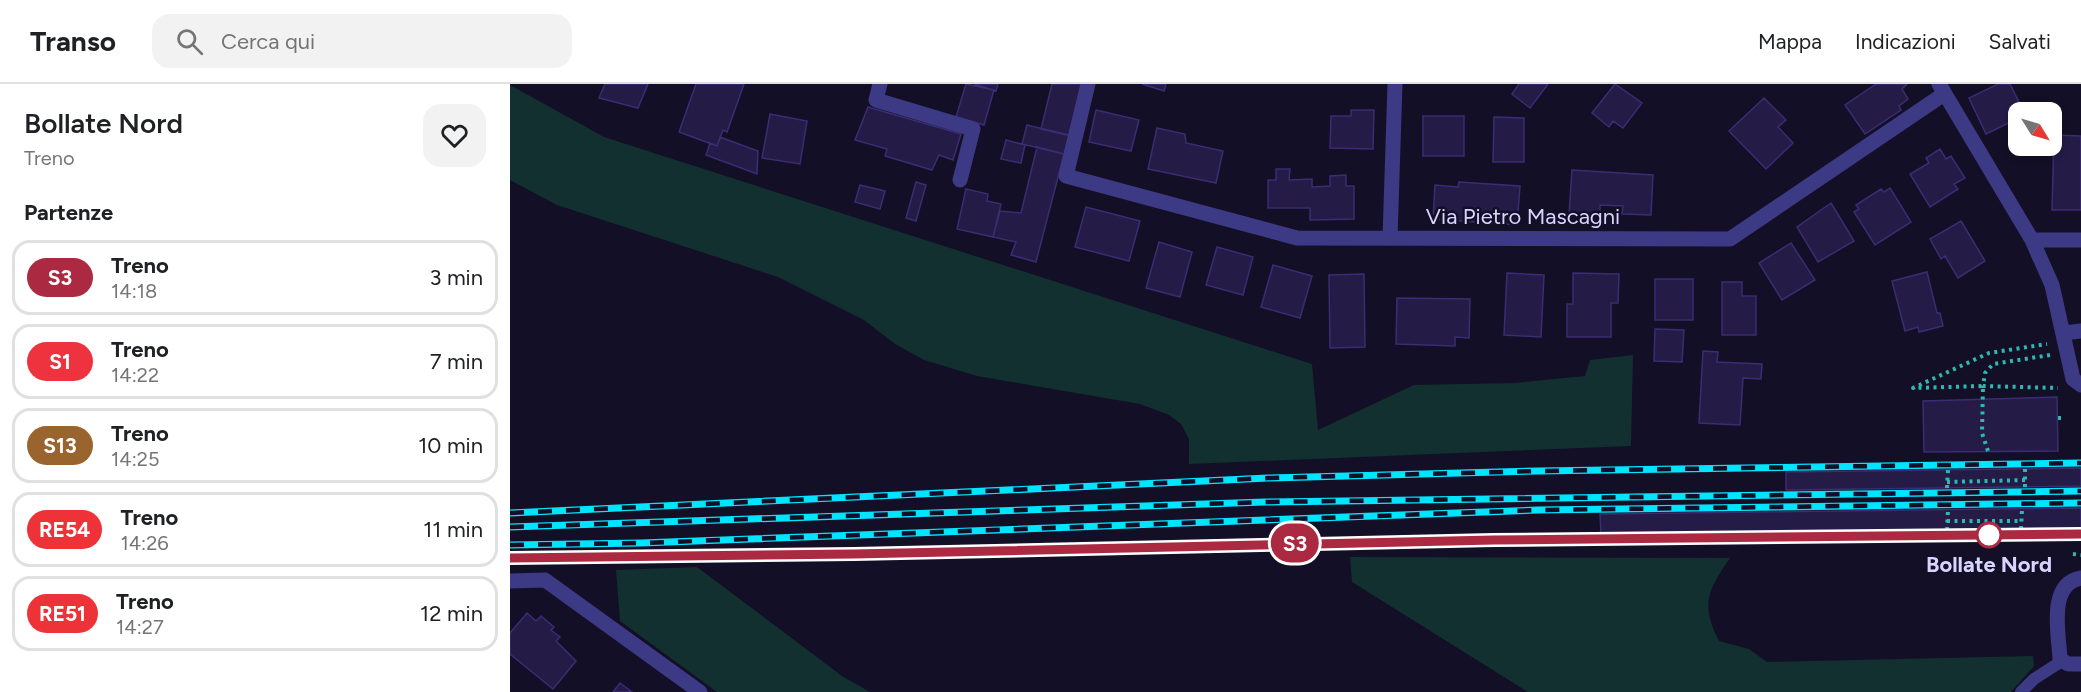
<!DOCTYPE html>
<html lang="it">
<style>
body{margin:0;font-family:Figtree,sans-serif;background:#f2f2f2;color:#202124;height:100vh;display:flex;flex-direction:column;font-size:22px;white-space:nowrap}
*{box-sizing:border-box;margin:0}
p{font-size:20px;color:#757577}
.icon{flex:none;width:33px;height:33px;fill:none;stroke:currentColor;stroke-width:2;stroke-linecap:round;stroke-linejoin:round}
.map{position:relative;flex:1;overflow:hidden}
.panel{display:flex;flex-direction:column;background:#fff;width:510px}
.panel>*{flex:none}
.badge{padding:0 12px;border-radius:20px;font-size:21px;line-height:39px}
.needle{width:39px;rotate:127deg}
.buttons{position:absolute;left:1498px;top:18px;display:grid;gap:12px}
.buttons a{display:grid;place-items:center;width:54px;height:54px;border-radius:12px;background:#fff;box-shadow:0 3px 9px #0003;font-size:30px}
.map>.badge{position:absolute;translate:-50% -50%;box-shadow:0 0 0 3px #fff}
h2{padding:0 24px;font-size:22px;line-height:54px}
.round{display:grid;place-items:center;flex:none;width:63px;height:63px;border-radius:18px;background:#f2f2f2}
.headline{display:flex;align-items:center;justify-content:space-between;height:102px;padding:0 24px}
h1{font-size:28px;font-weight:600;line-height:45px}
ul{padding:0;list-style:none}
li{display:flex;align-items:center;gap:18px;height:75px;margin:0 12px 9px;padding:0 12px;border:3px solid #e0e0e0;border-radius:18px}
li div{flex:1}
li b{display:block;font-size:22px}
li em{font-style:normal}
li .badge{min-width:66px;font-weight:700;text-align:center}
header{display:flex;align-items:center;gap:36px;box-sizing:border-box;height:84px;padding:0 30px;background:#fff;border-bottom:2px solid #e0e0e0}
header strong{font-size:28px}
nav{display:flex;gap:33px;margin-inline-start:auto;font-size:21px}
.search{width:420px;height:54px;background:#f2f2f2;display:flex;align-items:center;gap:15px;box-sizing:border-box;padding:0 21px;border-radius:18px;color:#757577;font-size:22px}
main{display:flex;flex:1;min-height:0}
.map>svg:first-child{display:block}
.green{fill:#12302f}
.building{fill:#241b47;stroke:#3b2d73;stroke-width:1.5}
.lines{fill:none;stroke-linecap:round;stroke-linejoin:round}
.path{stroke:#2fb8b0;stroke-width:4;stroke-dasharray:3 4.5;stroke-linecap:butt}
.lane{stroke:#3d3a85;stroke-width:12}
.street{stroke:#3d3a85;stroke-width:15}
.rail-casing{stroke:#00e5ff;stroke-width:7}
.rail{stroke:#130f26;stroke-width:4.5;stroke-dasharray:14;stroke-linecap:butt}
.line-casing{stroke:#fff;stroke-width:14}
.line{stroke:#ab2a42;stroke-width:9}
.stop-dot{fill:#fff;stroke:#ab2a42;stroke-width:3}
.labels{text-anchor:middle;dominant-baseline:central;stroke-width:5;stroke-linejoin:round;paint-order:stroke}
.street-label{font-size:22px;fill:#d9d4ff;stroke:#130f26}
.stop-label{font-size:22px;font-weight:bold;fill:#d9d4ff;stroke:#130f26}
</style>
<header>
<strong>Transo</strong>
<div class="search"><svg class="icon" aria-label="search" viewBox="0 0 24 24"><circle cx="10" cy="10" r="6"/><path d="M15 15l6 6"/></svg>Cerca qui</div>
<nav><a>Mappa</a><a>Indicazioni</a><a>Salvati</a></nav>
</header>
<main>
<section class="panel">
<div class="headline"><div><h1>Bollate Nord</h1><p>Treno</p></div><a class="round"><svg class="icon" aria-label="heart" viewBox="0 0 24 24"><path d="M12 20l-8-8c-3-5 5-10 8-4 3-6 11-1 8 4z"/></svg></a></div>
<h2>Partenze</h2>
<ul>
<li><span class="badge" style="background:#ab2a42;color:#fff">S3</span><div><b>Treno</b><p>14:18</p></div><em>3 min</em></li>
<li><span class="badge" style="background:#ee333e;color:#fff">S1</span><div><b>Treno</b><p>14:22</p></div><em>7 min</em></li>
<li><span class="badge" style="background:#99642e;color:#fff">S13</span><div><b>Treno</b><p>14:25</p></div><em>10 min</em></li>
<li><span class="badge" style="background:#ee3338;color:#fff">RE54</span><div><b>Treno</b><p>14:26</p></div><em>11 min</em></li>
<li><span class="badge" style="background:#ee3338;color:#fff">RE51</span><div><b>Treno</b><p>14:27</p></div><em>12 min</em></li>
</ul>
</section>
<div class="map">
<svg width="1571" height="608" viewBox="0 0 1571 608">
<rect width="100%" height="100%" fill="#130f26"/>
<!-- green -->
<path class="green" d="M0 1 94 53 802 280 808 346 904 301 1005 299 1075 292 1080 276 1123 271 1121 362 679 380V355L671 340 659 331 630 320 467 292 414 276 385 260 354 236 268 193 47 121 0 96Z
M840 473 1220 474C1198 506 1190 520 1209 557L1239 565 1257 578 1523 572 1524 582 1501 608H1018L842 498Z
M187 483 332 592 360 608H207L110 537 106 486Z"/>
<!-- building -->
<path class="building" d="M95 0H138L128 24 89 14Z
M186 0H234L217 48 213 46 207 62 169 48Z
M456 0 484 6 474 41 446 33Z
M464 0H488L486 7Z
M542 0H574L561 52 531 45Z
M632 0H656L654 7Z
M1009 0H1038L1020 24 1002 10Z
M1105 0 1132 19 1113 44 1103 37 1099 43 1082 29Z
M1366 0H1397L1392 5 1398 15 1389 22 1391 26 1355 50 1335 21Z
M1488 0H1500L1514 28H1509V34L1476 50 1459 14Z
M1254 14 1276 36 1268 43 1283 59 1256 85 1219 47Z
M358 23 451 50 443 76 429 71 422 86 375 72 377 65 345 56Z
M586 26 629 36 621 67 579 58Z
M841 26H864L863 65 820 64 821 32H841Z
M260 30 297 37 290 80 252 74Z
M913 32H954V72H913Z
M984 33 1014 34V78H983Z
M517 41 559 51 554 70 512 60Z
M647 44 675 50 676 59 713 67 706 99 638 85Z
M1544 51 1571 52V126H1542Z
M210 53 248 67 247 90 196 71 200 59 207 62Z
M496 56 515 61 511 79 491 75Z
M527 63 554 70 526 178 501 171 506 158 483 153 490 127 511 129Z
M1430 65 1436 75 1441 72 1455 94 1444 100 1448 105 1420 123 1400 90 1419 79 1416 74Z
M766 85H780L779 96 802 95V103L820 102V92L836 91V102H844V135L800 136V124H758V96H766Z
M1062 86 1143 91 1141 131 1112 130 1113 122 1090 121V132L1059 131Z
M406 98 416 101 406 137 396 134Z
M949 98 1010 102 1007 141 923 135 925 101 948 103Z
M350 101 375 107 370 125 345 118Z
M1380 104 1401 138 1365 161 1344 128 1349 125 1346 121 1371 105 1374 108Z
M456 105 478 110 477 117 491 120 483 153 447 145Z
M1321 119 1344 157 1308 178 1287 143Z
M576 123 630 137 619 177 565 163Z
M1451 137 1475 177 1448 194 1435 172 1431 175 1420 155Z
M649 158 682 168 670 213 636 204Z
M1281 159 1305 196 1272 216 1249 179Z
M707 163 743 173 733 211 696 201Z
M763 181 802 192 790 234 751 223Z
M1417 188 1427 229H1430L1433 242 1409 248 1408 243 1395 247 1382 197Z
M997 189 1034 191 1031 253 994 251Z
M1063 189 1109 190 1108 219H1101V253H1057V220H1063Z
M854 190 855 263 820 264 819 191Z
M1145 195H1183V236H1145Z
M1212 198H1232V212H1246V251H1212Z
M887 214 960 215 959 254 945 253V262L886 260Z
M1145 245 1174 246 1172 278 1144 277Z
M1193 267 1208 268 1207 278 1252 280 1251 295 1233 294 1230 341 1189 339Z
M1547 313 1548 367 1414 368 1413 317Z
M1571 384V402L1276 406V388Z
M1571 424V444L1091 450 1090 430Z
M17 529 26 537 31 532 44 543 41 546 50 553 46 557 66 577 43 605 0 570V549Z
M110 599 122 608H103Z"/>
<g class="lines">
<!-- path -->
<path class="path" d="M1540 271 1483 280 1475 289 1473 302 1548 304
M1548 334H1555
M1478 367 1472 349 1473 302 1403 304 1479 269 1537 260
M1437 398 1515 396
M1515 403V385
M1437 404 1438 386
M1437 437H1511
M1511 445 1512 425
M1437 446 1438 426
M1563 470 1571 471"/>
<!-- lane -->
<path class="lane" d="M1511 608 1524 595 1552 577"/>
<!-- street -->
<path class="street" d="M370 0 366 16 463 45 450 96
M578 0 556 92 787 154 1220 155 1434 10
M1429 0 1522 156 1542 201 1563 295 1571 301
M880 154 885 0
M1522 156H1571
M1554 249 1571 247
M1571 494C1537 500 1549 551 1550 575L1558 580H1571
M0 497 35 496 190 608"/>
<defs>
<path id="rail" d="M0 429 758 394 1028 387 1571 379
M0 443 755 418 1571 407
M0 461 131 459 1028 426 1571 419
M0 474 1030 456 1571 450"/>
</defs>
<!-- rail casing -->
<use href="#rail" class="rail-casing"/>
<!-- rail -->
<use href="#rail" class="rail"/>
</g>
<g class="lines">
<defs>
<path id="line" d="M0 474 344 470 984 456 1571 450"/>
</defs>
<!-- line casing -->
<use href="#line" class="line-casing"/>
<!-- line -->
<use href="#line" class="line"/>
</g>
<!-- markers -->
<circle class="stop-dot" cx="1479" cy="451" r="12"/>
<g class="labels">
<!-- street labels -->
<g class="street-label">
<text x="1013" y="132">Via Pietro Mascagni</text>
</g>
<!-- stop labels -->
<g class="stop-label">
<text x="1479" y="480">Bollate Nord</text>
</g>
</g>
</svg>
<div class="buttons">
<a><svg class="needle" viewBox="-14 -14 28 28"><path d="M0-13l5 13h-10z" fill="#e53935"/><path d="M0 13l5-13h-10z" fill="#757577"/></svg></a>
</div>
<b class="badge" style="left:785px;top:459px;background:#ab2a42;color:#fff">S3</b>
</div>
</main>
